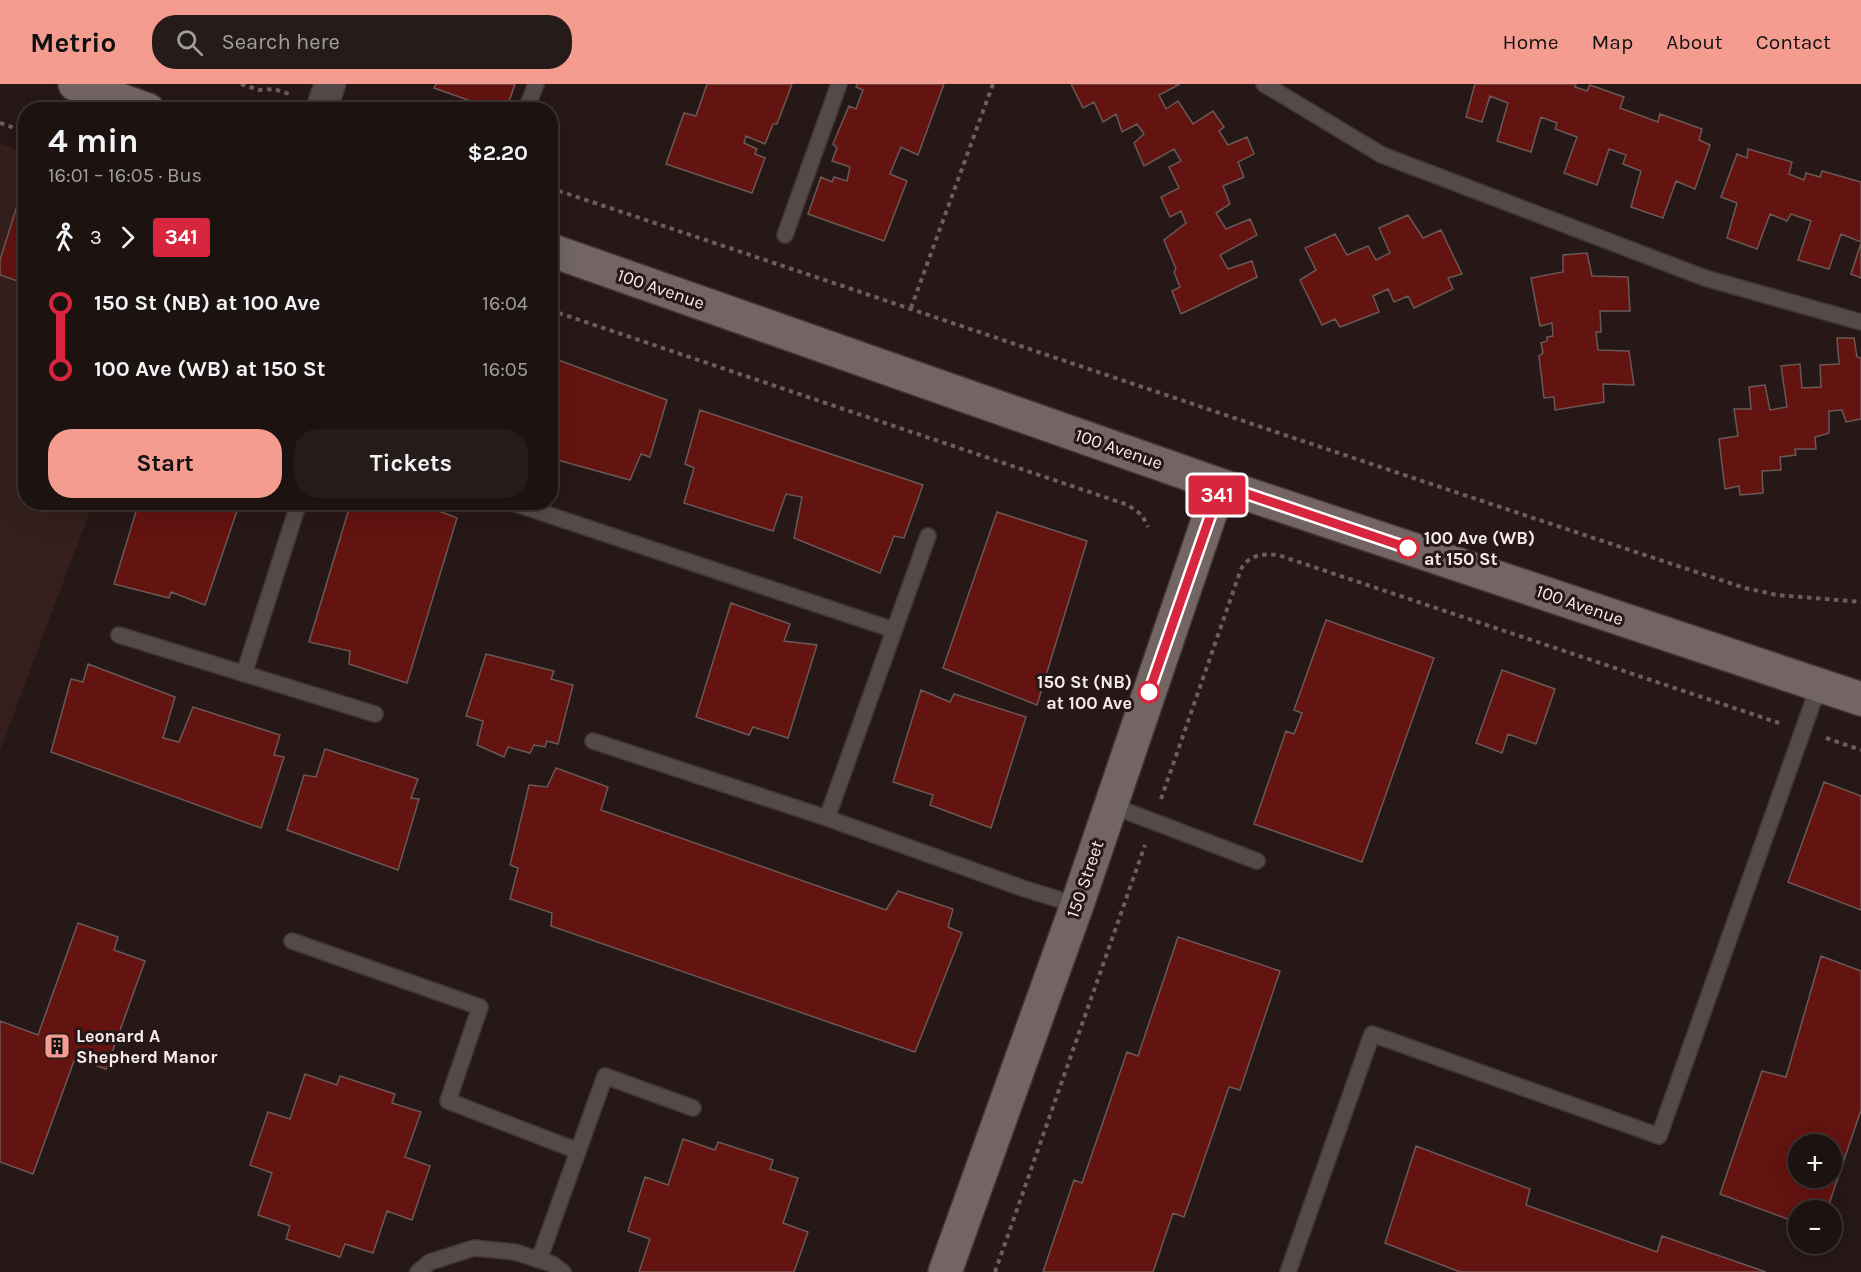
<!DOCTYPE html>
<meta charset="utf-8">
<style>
body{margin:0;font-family:Karla,sans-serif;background:#251b19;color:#f1f3f6;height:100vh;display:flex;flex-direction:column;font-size:22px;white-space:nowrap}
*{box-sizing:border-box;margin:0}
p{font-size:20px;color:#a09e9f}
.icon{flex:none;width:33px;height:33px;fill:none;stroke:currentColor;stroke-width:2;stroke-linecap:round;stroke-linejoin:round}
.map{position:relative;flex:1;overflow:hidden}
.sheet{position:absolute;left:18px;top:18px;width:540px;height:408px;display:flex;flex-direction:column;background:#1c1210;border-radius:24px;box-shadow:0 6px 24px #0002,0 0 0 2px #3a3230}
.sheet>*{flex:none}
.badge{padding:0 12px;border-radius:4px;font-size:21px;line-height:39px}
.buttons{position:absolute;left:1788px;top:1050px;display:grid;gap:12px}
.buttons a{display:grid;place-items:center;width:54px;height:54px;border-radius:50%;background:#1c1210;box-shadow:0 6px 24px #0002,0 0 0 2px #3a3230;font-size:30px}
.map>.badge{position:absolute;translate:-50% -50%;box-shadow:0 0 0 3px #fff}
.legs{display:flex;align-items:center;gap:9px;height:66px;padding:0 30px;font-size:20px}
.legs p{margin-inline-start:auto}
.headline{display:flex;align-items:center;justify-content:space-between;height:102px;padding:0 30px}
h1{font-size:33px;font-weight:700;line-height:45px}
.button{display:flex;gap:12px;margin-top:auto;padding:12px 30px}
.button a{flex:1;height:69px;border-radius:24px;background:#f59c91;color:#111;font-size:24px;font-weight:700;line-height:69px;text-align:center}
.button a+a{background:#251b19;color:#f1f3f6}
ul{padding:0 30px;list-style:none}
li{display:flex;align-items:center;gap:21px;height:66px;font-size:22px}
li i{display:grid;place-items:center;width:9px;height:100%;margin:0 8px;background:currentColor}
li i::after{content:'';width:15px;height:15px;margin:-8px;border:4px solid;border-radius:50%;background:#1c1210}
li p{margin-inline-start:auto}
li:first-child i{background:linear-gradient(#0000 50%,currentColor 0)}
li:last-child i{background:linear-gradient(currentColor 50%,#0000 0)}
header{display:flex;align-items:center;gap:36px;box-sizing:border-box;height:84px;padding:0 30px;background:#f59c91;color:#111}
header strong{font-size:28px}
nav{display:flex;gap:33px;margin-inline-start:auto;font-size:21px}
.search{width:420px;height:54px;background:#251b19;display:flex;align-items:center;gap:15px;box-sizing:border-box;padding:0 21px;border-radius:24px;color:#a09e9f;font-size:22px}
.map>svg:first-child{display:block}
.built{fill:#341f1c}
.building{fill:#631310;stroke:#6a5856;stroke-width:1.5;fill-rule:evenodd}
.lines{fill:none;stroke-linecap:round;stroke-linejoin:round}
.lane-casing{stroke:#433634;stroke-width:18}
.street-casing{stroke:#433634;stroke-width:33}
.secondary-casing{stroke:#433634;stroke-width:36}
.path{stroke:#6b5e5c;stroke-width:4;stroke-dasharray:4.5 4.5;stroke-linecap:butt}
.lane{stroke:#534b4a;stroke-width:15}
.street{stroke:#534b4a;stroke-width:30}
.secondary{stroke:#726563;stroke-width:33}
.line-1-casing{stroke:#fff;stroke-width:14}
.line-1{stroke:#d7263d;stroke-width:9}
.stop-1-dot{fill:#fff;stroke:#d7263d;stroke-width:3}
.labels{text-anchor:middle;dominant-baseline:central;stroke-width:6;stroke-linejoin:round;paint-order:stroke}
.street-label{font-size:18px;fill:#f6ebea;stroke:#261816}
.stop-label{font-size:18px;font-weight:bold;fill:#f6ebea;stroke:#261816;text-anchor:start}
.poi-label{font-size:18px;font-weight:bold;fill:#f6ebea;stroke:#261816;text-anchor:start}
</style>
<header>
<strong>Metrio</strong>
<div class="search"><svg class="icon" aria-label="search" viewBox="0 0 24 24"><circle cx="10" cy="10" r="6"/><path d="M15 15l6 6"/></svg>Search here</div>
<nav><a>Home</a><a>Map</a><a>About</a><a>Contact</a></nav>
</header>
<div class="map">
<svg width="1861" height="1188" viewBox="0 0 1861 1188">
<rect width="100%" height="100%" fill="#261816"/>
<!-- built -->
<path class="built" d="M0 60 25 68 26 418 93 419 0 666Z"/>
<!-- building -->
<path class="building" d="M436 0H515L506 26H496L434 4Z
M707 0H792L777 40H773L765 60 746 52 744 59 757 65 755 70 765 74 752 109 666 80 684 29 696 32Z
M857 0H944L918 71 901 63 890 90 907 97 884 157 808 130 821 93 832 98 834 93 847 97 850 83 832 77 837 64 833 60 849 22 856 25 863 6 856 3Z
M1071 0H1180L1159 11 1166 25 1178 17 1193 40 1213 27 1224 43 1219 47 1228 61 1247 53 1254 70 1238 78 1244 93 1223 102 1230 120 1216 129 1226 145 1250 135 1257 151 1220 171 1228 185 1252 177 1257 193 1181 230 1172 207 1180 203 1174 188 1176 185 1164 156 1186 139 1181 127 1170 133 1161 113 1179 104 1169 83 1181 77 1174 65 1144 82 1134 59 1144 50 1137 40 1122 48 1116 30 1103 38 1094 18 1083 24Z
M1475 0H1576L1575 3 1587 7 1590 1 1624 13 1620 24 1658 38 1660 30 1702 45 1699 56 1710 61 1695 105 1676 97 1663 134 1631 123 1641 87 1623 80 1626 71 1609 65 1597 101 1564 89 1577 53 1555 45 1557 39 1541 33 1531 68 1497 57 1508 19 1490 12 1482 38 1466 33Z
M1748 65 1792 78 1789 90 1804 96 1806 89 1820 93 1822 87 1861 98V158L1841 150 1829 185 1798 176 1811 137 1791 130 1787 137 1770 130 1757 165 1727 154 1737 119 1721 113 1737 70 1747 74Z
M26 93V200L0 191V176Z
M1408 131 1423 154 1441 146 1462 190 1448 194 1453 205 1414 224 1408 212 1394 218 1388 205 1373 212 1379 228 1340 243 1335 235 1322 241 1300 196 1316 186 1305 164 1335 150 1347 171 1368 162 1376 176 1390 169 1379 144Z
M1861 159V194L1851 190Z
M1587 169 1592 192 1628 193 1630 227H1600L1601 248H1596L1598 266 1629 267 1634 301 1603 300 1604 318 1555 326 1554 313 1544 314 1539 272 1543 269 1541 259 1547 257V253L1553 252 1552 239 1540 242 1531 194 1563 188V171Z
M1837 254H1854L1857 273 1861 274V335L1846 338 1842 326 1829 327V349L1815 353 1816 365H1795L1796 371 1780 373 1781 386 1762 387 1763 409 1740 411 1739 402 1725 405 1719 355 1738 352 1734 325H1751L1749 303 1765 301 1770 326 1787 323 1781 282 1800 280 1802 304 1821 303 1820 281 1839 280Z
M550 273 667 316 650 373 641 370 630 396 550 374V352L558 334 550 331Z
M700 326 923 401 904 454 894 452 880 489 794 454 802 413 786 410 773 447 684 419 694 384 685 380Z
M139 418H240L205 521 171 508 169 514 114 500Z
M351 418H385L398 423 400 418H416L457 434 407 599 349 580 350 567 309 558Z
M997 428 1087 457 1037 621 943 584Z
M731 519 790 540 784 557 817 561 788 654 753 643 749 651 696 633Z
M1326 536 1434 574 1362 778 1254 740 1286 647 1294 650 1302 629 1294 626Z
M486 570 554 587 551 595 573 601 558 660 547 657 545 663 534 661 530 669 508 663 504 673 477 661 483 637 466 632Z
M88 580 175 613 163 654 179 658 193 623 280 651 274 671 284 673 261 744 51 668 71 595 83 598Z
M1502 586 1555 605 1536 660 1508 650 1502 669 1476 659Z
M921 606 950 618 954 610 1026 633 991 744 930 721 933 711 893 698Z
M325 665 418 695 411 714 419 715 398 786 287 746 304 691 316 693Z
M556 684 608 703 601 726 886 826 898 807 953 825 948 843 962 849 915 968 551 842 552 829 510 815 518 784 510 781 529 701 547 703Z
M1824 698 1861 712V826L1788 798Z
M78 839 118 853 114 866 145 877 106 985 75 974 33 1090 0 1078V937L38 951Z
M1178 853 1280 887 1240 1006 1229 1003 1184 1133 1173 1129 1153 1188H1043L1074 1096 1082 1099 1127 968 1138 972Z
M1821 872 1861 887V1026L1827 1126H1798V1139L1720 1110 1762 987 1786 993ZM1798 1060H1832V1094H1798Z
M305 990 337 1001 340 992 395 1010 392 1019 421 1028 405 1073 430 1082 412 1136 387 1127 373 1169 345 1160 340 1173 286 1155 290 1142 258 1131 272 1089 250 1081 268 1028 290 1035Z
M683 1055 715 1066 718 1058 773 1076 770 1085 798 1094 783 1139 808 1148 794 1188H639L650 1155 628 1147 645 1093 668 1101Z
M1416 1062 1530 1105 1526 1121 1657 1168 1662 1152 1766 1188H1460L1385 1159Z"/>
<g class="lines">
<defs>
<path id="lane" d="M1264 0 1382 71 1705 194 1861 238
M526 26 536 0
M785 151 839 0
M510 418 894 546
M119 551 375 630
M244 590 299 418
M593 657 827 734 1025 805 1077 821
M1110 721 1257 777
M827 734 928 452
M292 857 480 923 448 1017 578 1067
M539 1176 605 992 693 1024
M418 1188 430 1178 474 1164 515 1168 552 1180 563 1188
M1288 1188 1372 950 1659 1052 1819 601"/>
<path id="street" d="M321 26 330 0"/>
<path id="secondary" d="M75 0 148 26
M550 166 1220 401 1861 615
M945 1188 1077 821 1220 401"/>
</defs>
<!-- lane casing -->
<use href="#lane" class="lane-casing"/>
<!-- street casing -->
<use href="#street" class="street-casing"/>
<!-- secondary casing -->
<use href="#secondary" class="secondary-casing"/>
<!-- path -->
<path class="path" d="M241 0 259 6 274 5 292 11
M0 39 26 48
M550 104C949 237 1346 373 1745 504L1777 511 1861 518
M911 224 993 0
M550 226 1128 421 1142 431 1148 443
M1826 654 1861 666
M1161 715 1241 485C1249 471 1263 469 1278 471L1779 639
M995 1188 1145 761"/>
<!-- lane -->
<use href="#lane" class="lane"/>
<!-- street -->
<use href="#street" class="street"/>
<!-- secondary -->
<use href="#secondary" class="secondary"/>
</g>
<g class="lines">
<defs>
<path id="line-1" d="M1149 608 1221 401 1408 464"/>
</defs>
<!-- line-1 casing -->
<use href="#line-1" class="line-1-casing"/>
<!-- line-1 -->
<use href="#line-1" class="line-1"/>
</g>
<!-- icons -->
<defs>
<symbol id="building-square" viewBox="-11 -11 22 22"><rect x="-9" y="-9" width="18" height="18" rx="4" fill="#f59c91" stroke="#261816"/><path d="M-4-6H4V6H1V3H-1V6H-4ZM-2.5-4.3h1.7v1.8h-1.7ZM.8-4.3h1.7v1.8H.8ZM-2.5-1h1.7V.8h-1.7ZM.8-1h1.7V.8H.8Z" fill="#111"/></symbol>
</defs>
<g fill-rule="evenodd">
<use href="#building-square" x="42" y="947" width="30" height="30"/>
</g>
<!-- markers -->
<g class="stop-1-dot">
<circle cx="1408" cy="464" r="10"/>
<circle cx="1149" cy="608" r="10"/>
</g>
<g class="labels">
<!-- street labels -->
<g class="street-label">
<text transform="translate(661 205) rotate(19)">100 Avenue</text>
<text transform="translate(1119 365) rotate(19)">100 Avenue</text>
<text transform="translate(1580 521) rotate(19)">100 Avenue</text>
<text transform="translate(1085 795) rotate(-71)">150 Street</text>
</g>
<!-- stop labels -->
<g class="stop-label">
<text x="1424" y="454">100 Ave (WB)<tspan x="1424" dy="21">at 150 St</tspan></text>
<text x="1132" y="598" text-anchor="end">150 St (NB)<tspan x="1132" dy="21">at 100 Ave</tspan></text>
</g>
<!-- poi labels -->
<g class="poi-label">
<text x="76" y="952">Leonard A<tspan x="76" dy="21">Shepherd Manor</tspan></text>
</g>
</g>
</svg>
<div class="buttons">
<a>+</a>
<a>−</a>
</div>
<b class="badge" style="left:1217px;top:411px;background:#d7263d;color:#fff">341</b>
<section class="sheet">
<div class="headline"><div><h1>4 min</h1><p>16:01 – 16:05 · Bus</p></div><b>$2.20</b></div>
<div class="legs"><svg class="icon" aria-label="walk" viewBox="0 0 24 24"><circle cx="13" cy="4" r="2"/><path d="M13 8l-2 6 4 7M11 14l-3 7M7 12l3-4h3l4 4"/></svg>3<svg class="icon" aria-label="forward" viewBox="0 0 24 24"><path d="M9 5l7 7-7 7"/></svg><b class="badge" style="background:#d7263d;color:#fff">341</b></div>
<ul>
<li><i style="color:#d7263d"></i><b>150 St (NB) at 100 Ave</b><p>16:04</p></li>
<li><i style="color:#d7263d"></i><b>100 Ave (WB) at 150 St</b><p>16:05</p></li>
</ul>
<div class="button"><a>Start</a><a>Tickets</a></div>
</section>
</div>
